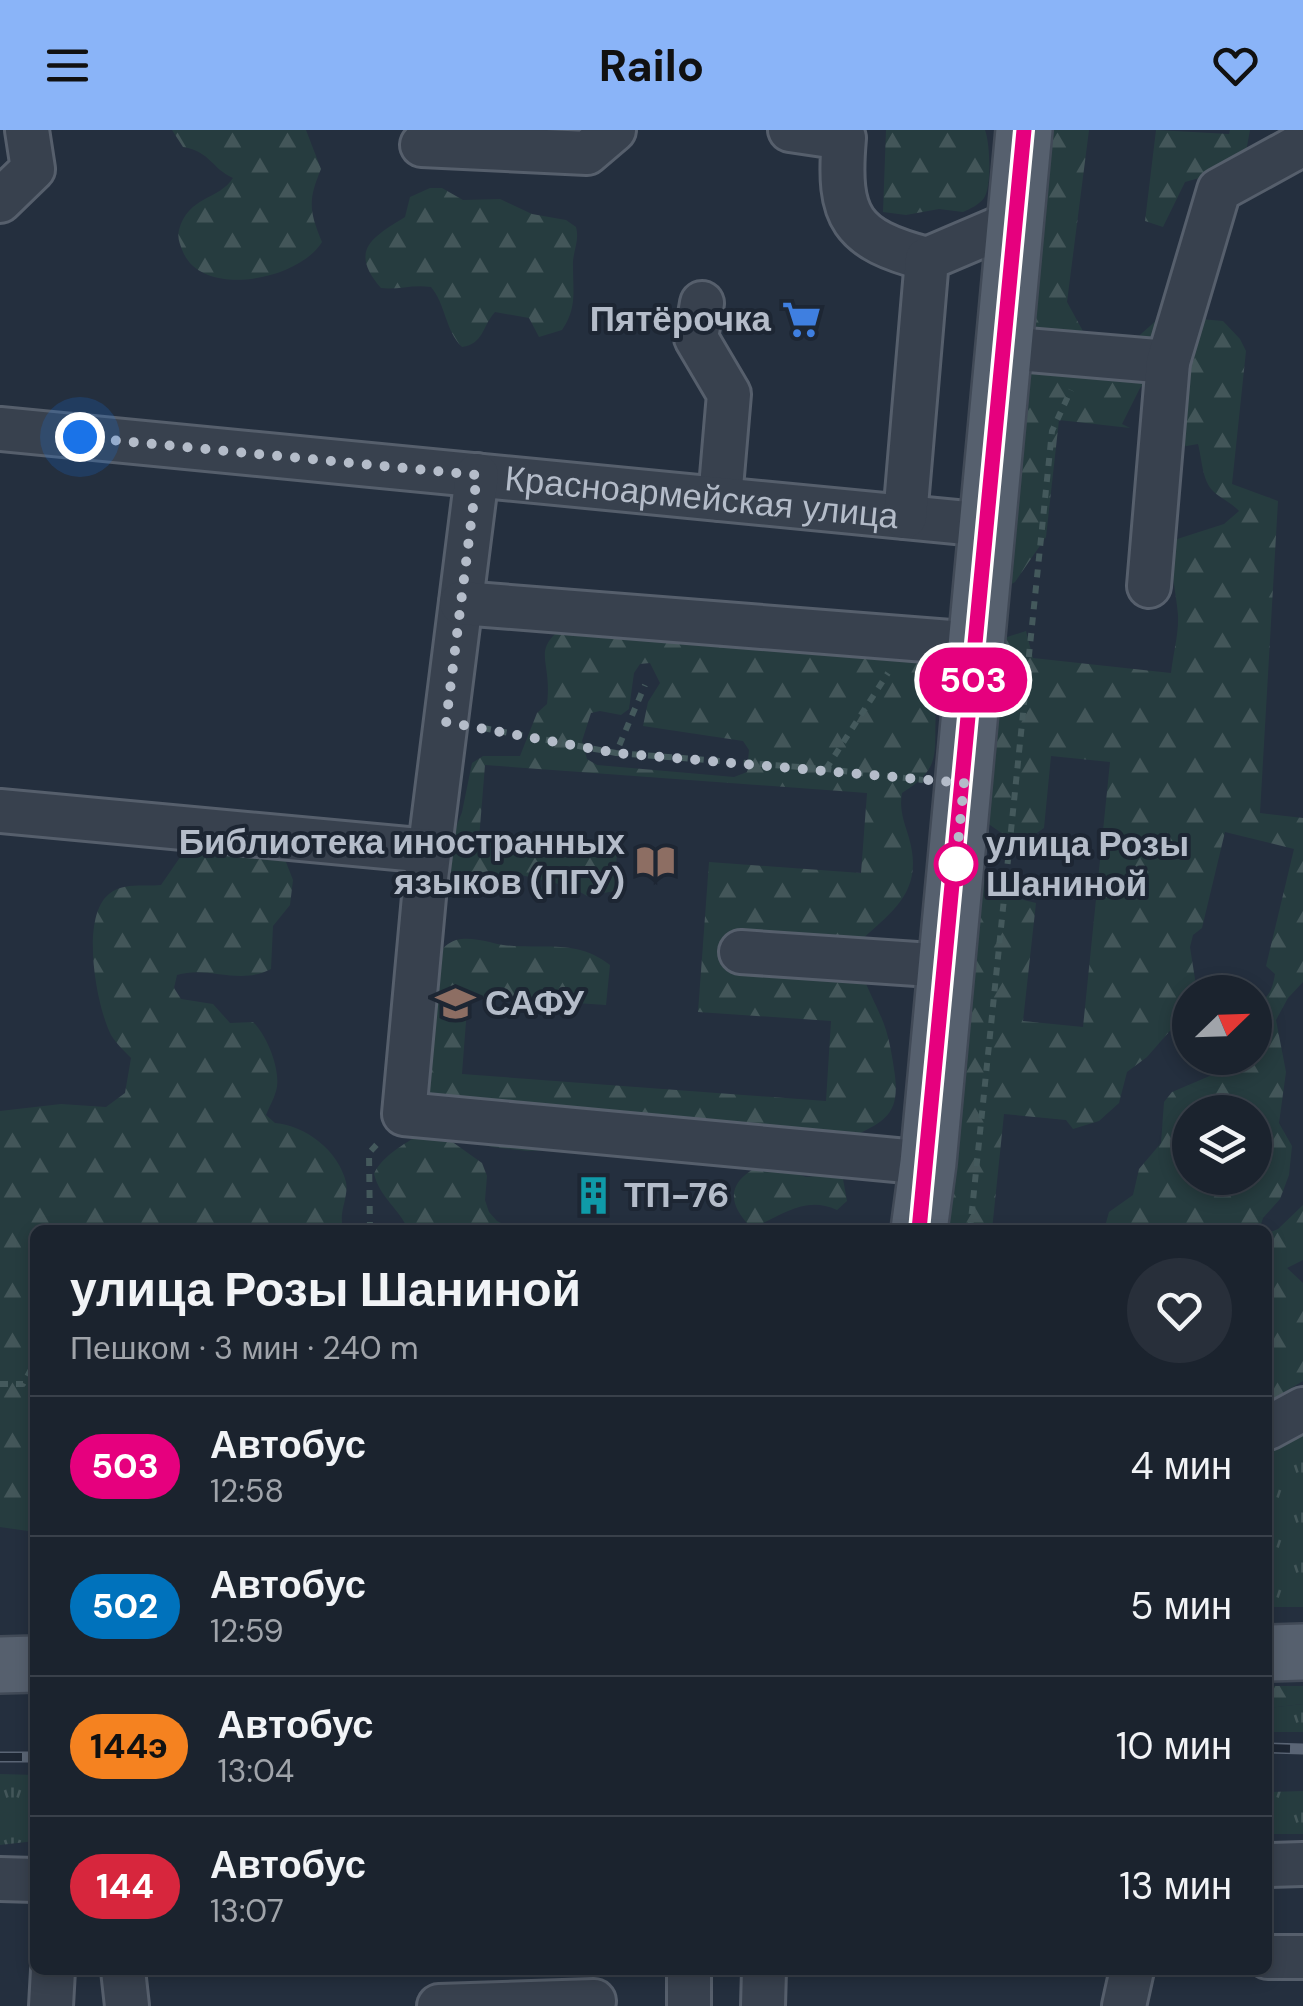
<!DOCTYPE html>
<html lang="ru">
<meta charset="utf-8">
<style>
body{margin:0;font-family:"DM Sans",sans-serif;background:#282f3a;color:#f1f3f6;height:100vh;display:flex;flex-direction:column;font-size:38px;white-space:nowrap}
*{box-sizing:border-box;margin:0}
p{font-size:32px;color:#a0a4aa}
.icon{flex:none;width:55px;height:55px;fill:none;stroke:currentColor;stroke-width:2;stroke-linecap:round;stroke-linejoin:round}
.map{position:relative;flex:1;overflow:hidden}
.details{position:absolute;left:30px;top:1095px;width:1242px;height:750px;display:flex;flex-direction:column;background:#1b232e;border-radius:15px;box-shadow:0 5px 15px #0003,0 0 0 2px #39404a}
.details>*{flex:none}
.badge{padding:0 20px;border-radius:32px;font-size:35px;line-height:65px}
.needle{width:65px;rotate:67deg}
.buttons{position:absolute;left:1172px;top:845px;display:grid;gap:20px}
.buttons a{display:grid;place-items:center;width:100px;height:100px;border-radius:50%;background:#1b232e;box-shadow:0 5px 15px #0003,0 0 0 2px #39404a;font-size:50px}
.you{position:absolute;width:50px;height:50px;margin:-25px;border:8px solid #fff;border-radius:50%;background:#1a73e8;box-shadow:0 0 0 15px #1a73e833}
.map>.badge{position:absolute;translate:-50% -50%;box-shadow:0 0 0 5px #fff}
.round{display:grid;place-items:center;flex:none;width:105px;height:105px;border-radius:52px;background:#282f3a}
.summary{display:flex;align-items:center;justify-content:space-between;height:170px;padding:0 40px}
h1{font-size:48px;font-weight:700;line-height:75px}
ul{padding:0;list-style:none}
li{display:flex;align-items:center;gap:30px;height:140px;padding:0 40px;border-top:2px solid #39404a}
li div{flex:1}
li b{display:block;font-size:38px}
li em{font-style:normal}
li .badge{min-width:110px;font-weight:700;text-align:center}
header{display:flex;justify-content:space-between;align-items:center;height:130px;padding:0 40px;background:#8ab4f8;color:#111;font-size:45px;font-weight:700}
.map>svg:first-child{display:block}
.grass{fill:url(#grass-tufts)}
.forest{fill:url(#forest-firs);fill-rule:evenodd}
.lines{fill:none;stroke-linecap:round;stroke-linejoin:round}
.minor-casing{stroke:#565f6c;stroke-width:48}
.major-casing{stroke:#414a57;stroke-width:60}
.path{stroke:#44595c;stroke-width:6;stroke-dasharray:8 8;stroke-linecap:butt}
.minor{stroke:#38414e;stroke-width:42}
.major{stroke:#56606e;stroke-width:55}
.rail-casing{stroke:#5a6575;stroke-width:11}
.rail{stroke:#1d2633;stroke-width:8;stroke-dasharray:22;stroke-linecap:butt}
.line-casing{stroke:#fff;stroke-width:22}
.line{stroke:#e6007e;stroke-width:15}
.walk{stroke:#b4bcc9;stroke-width:10;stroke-dasharray:0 18}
.stop-dot{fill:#fff;stroke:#e6007e;stroke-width:5}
.labels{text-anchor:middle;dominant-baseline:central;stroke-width:8;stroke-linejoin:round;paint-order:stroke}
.poi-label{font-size:35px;font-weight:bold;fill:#b4bcc9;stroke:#1d2633;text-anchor:end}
.street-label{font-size:35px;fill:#b4bcc9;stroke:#1d2633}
.stop-label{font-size:35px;font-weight:bold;fill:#b4bcc9;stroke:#1d2633;text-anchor:start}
</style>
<header><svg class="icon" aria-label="menu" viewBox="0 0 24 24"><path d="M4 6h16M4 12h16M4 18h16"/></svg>Railo<svg class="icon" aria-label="heart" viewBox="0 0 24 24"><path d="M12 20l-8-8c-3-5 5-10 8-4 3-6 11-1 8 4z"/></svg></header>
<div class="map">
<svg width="1303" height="1876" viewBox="0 0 1303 1876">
<defs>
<pattern id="grass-tufts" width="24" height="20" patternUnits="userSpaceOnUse" patternTransform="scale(2.5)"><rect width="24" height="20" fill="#263c3f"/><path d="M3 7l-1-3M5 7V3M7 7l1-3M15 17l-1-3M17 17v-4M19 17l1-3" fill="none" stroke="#435659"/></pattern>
<pattern id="forest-firs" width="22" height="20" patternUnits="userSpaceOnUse" patternTransform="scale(2.5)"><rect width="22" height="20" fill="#263c3f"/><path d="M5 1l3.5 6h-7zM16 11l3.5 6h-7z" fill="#435659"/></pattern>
</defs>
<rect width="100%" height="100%" fill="#242f3e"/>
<!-- grass -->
<path class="grass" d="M1303 1301V1477H1268V1321Z
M1303 1574V1602H1268V1578Z
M0 1644 35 1645V1711L0 1715Z
M1303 1661V1704H1268V1662Z"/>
<!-- forest -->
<path class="forest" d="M172 0H306L321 39C308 70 309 81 322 112 299 150 203 169 183 122 180 114 177 108 179 100 188 66 219 70 233 48 211 38 211 22 183 17Z
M886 0H985C990 13 992 56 984 68 980 74 970 79 963 82L939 79 906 85 883 82Z
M1044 0H1089L1067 172 1090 214 1133 211 1158 189 1168 186 1223 191 1240 209 1246 221 1232 354 1278 371 1260 683 1303 688V852L1288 868 1276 890 1286 942 1279 993 1292 1016 1289 1045 1280 1069 1263 1088 1259 1100H1104L1109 1082 1133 1065 1139 1039 1161 1013 1164 972 1172 962 1212 945 1220 928H1255V874C1269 870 1273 857 1275 844L1266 836 1294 719 1225 702 1202 798 1193 805 1190 817 1197 862H1190V878L1147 927 1127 942 1119 973 1099 991 1073 999 1066 990 1004 984 992 1100H922L979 749 989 746 1000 751 1016 768 1036 773 1023 891 1083 897 1110 632 1051 626 1044 698 1034 705 1010 709 980 688 1000 515 1007 507 1026 501 1033 528 1171 543C1173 524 1179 503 1178 485 1176 459 1169 436 1171 411L1224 394 1239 381C1231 372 1221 369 1213 361 1202 350 1202 329 1198 314L1175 318 1151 246 1140 258 1122 294 1130 298 1059 290 1046 407 1015 452 994 464ZM1190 982H1255V1048H1190Z
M1156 0 1229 4 1230 0H1250L1245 27 1210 45 1185 52 1163 97 1145 91Z
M430 58H442L463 70 500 69 532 84 566 90 576 97C580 112 572 122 573 137 573 162 577 178 562 200L539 207 529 188 495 182C482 196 484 214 462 217 445 200 446 175 431 157 413 154 398 160 381 158 348 120 373 107 405 87L410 67Z
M575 488 937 526 945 541C942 554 937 567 936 581 933 622 944 637 902 663 899 680 904 691 909 708 924 761 894 780 859 812 854 842 877 871 886 900 890 913 892 926 894 939 901 982 888 991 849 1008L527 1021 492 1017 461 1009 431 974 422 933 438 825C443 818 447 813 456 810 471 806 488 812 503 815 542 820 576 808 610 835L606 875 468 866 462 944 826 971 831 891 698 882 709 732 861 743 867 663 485 635 479 709 617 719 615 761 587 766 571 757 517 744 475 745 454 757 443 747 442 734 462 682 472 633 483 626H520L537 583 547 574C553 524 526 522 575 488ZM650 533 660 553 648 572 643 596 743 611 749 620 747 642 734 647 597 635 587 629 582 611 591 583 600 581 621 585 629 579 634 543 640 534Z
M205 716 284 727 293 750 290 775 273 796 271 839C239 856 208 835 177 845L174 858 181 869 213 874 230 893 253 892C267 905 282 942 276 961 274 969 269 977 266 985L275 993C306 996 338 1020 346 1052 349 1069 337 1083 344 1100H35V1402L0 1397V981L61 974 106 977 125 963 131 928C124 921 116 913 111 905 96 875 80 787 109 764 124 752 143 757 161 755L183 723Z
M421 1004 444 1006 482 1033 487 1046 485 1070 489 1082 497 1091 515 1100H408C400 1079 380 1068 374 1044 381 1027 405 1013 421 1004Z
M757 1037 784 1039 806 1047 832 1044 843 1049 847 1071 837 1080C804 1065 782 1086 752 1098 729 1076 725 1054 757 1037Z
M1303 1075V1130L1287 1138 1303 1153V1251L1268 1272V1103L1278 1099Z
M1268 1556H1303V1574L1268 1578Z"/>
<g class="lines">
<defs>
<g id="minor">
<path d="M790 0 844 8C837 88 851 109 927 129"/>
<path d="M422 15 587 23 614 0"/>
<path d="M0 71 33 39 27 0"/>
<path d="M702 173 696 208 729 264 720 369"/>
<path d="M1004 218 1168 232"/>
<path id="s1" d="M0 299 987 395"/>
<path d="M477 345 425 756 404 984 928 1033"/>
<path d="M905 387 927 129 1016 91"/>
<path d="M1149 456 1168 232 1219 60 1303 14"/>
<path d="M461 473 976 514"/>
<path d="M0 681 429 721"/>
<path d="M741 822 946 836"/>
<path d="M1268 1298 1303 1279"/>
<path d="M1268 1735 1303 1734"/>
<path d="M0 1749 35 1750"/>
<path d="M1268 1827H1303"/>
<path d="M123 1840 127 1876"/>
<path d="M51 1876 53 1840"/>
<path d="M439 1876 594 1871"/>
<path d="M689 1876V1840"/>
<path d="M763 1876 764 1840"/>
<path d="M1124 1876 1132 1840"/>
</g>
<path id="major" d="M919 1100 928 1033 1024 0
M1268 1523 1303 1522
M0 1535 35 1534"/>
</defs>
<!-- minor casing -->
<use href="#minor" class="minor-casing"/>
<!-- major casing -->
<use href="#major" class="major-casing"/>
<!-- path -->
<path class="path" d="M483 598 616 623 645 555
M616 623 826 639 923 650
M826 639 888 543
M370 1100 369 1023 380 1011
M970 1100 1052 301 1071 260
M0 1254H23L35 1232"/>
<!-- minor -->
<use href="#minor" class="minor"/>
<!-- major -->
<use href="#major" class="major"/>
<defs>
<path id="rail" d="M1268 1618 1303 1619
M0 1627H35"/>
</defs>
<!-- rail casing -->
<use href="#rail" class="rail-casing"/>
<!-- rail -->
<use href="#rail" class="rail"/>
</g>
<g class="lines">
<defs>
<path id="line" d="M919 1100 1024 0"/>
</defs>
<!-- line casing -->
<use href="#line" class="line-casing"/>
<!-- line -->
<use href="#line" class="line"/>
<!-- walk -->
<path class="walk" d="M80 307 477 345 446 592 616 623 964 653 956 734"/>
</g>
<!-- icons -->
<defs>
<symbol id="supermarket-bare" viewBox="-9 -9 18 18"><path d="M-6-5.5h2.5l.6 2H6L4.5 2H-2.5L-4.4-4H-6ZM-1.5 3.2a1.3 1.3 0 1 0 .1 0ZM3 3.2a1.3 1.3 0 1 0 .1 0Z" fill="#3f7fe0" stroke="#1d2633" stroke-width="2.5" paint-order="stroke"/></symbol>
<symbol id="library-bare" viewBox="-9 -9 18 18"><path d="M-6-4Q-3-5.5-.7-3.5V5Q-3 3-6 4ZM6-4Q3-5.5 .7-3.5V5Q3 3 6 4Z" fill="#8d6e63" stroke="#1d2633" stroke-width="2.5" paint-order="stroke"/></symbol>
<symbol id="university-bare" viewBox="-9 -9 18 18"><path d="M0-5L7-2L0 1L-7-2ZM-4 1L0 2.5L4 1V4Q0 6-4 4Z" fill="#8d6e63" stroke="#1d2633" stroke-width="2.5" paint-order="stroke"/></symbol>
<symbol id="building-bare" viewBox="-9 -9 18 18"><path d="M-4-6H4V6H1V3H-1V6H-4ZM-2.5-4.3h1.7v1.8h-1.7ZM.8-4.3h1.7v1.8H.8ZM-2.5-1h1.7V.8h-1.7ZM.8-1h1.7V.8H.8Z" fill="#0f9aa8" stroke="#1d2633" stroke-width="2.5" paint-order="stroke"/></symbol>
</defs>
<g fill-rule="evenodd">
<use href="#supermarket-bare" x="774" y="162" width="55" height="55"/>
<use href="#library-bare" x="628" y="704" width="55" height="55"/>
<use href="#university-bare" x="428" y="846" width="55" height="55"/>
<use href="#building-bare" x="566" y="1038" width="55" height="55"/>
</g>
<!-- markers -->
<circle class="stop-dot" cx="956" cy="734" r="20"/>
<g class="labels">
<!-- poi labels -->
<g class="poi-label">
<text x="771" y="189">Пятёрочка</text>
<text x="625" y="712">Библиотека иностранных<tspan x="625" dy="40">языков (ПГУ)</tspan></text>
<text x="485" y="873" text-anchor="start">САФУ</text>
<text x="624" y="1065" text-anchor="start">ТП-76</text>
</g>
<!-- street labels -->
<g class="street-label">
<text stroke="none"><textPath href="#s1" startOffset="705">Красноармейская улица</textPath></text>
</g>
<!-- stop labels -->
<g class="stop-label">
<text x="986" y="714">улица Розы<tspan x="986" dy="40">Шаниной</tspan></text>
</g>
</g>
</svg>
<div class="buttons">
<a><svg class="needle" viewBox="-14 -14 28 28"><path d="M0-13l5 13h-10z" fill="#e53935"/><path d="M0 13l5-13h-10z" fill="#a0a4aa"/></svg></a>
<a><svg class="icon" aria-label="layers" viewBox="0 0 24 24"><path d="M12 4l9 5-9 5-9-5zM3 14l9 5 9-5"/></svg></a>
</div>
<div class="you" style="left:80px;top:307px"></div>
<b class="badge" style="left:973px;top:550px;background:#e6007e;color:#fff">503</b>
<section class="details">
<div class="summary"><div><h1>улица Розы Шаниной</h1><p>Пешком · 3 мин · 240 m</p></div><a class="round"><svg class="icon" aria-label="heart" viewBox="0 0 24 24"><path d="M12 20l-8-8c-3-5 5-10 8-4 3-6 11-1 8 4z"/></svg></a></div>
<ul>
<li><span class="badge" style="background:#e6007e;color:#fff">503</span><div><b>Автобус</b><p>12:58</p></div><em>4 мин</em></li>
<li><span class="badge" style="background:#0072bc;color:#fff">502</span><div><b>Автобус</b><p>12:59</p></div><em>5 мин</em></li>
<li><span class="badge" style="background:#f58220;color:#111">144э</span><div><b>Автобус</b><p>13:04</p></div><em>10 мин</em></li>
<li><span class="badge" style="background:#d7263d;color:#fff">144</span><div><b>Автобус</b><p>13:07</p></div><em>13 мин</em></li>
</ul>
</section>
</div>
